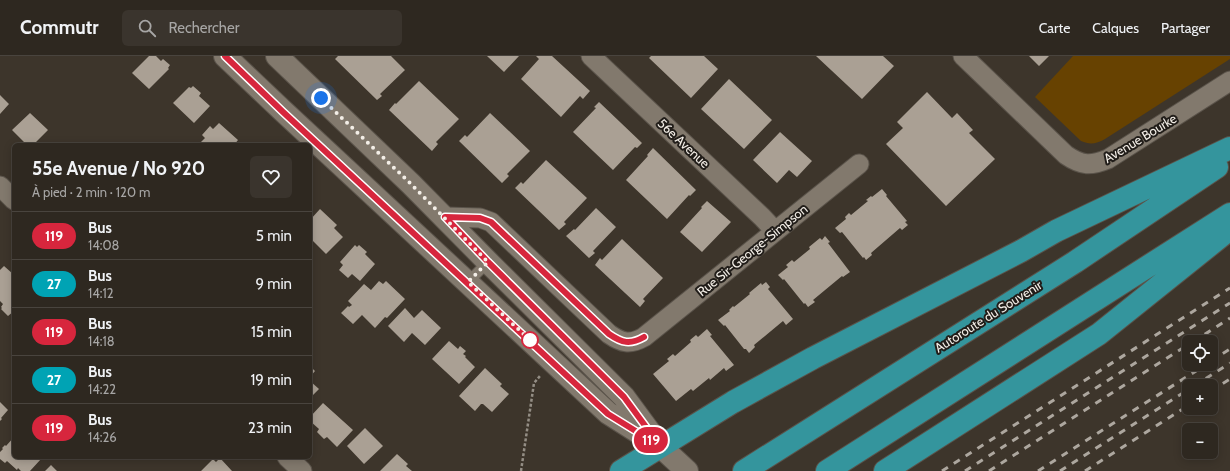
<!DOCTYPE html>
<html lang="fr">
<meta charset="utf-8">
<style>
body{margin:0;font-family:Cabin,sans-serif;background:#3a342d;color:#f1f3f6;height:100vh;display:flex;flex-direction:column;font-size:15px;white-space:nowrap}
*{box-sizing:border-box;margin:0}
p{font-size:13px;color:#a7a6a5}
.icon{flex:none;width:22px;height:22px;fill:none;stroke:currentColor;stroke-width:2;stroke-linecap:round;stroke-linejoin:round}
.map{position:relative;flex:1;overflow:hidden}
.drawer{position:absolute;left:12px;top:87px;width:300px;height:316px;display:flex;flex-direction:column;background:#2e2820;border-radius:6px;box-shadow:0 2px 10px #0003,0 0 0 1px #49443e}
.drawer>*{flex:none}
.badge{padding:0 8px;border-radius:13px;font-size:14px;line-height:26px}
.buttons{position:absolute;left:1182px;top:279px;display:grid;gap:8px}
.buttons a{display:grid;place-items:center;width:36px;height:36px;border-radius:6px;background:#2e2820;box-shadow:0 2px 10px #0003,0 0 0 1px #49443e;font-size:20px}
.you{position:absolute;width:20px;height:20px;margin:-10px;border:3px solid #fff;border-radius:50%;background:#1a73e8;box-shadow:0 0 0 6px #1a73e833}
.map>.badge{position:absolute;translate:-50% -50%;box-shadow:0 0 0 2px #fff}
.round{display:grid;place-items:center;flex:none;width:42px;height:42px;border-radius:6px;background:#3a342d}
.headline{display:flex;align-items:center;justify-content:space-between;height:68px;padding:0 20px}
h1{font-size:19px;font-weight:700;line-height:30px}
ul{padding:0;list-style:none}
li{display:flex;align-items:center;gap:12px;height:48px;padding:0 20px;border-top:1px solid #49443e}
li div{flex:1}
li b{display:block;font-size:15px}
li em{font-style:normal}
li .badge{min-width:44px;font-weight:700;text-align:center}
header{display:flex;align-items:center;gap:24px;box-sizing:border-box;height:56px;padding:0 20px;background:#2e2820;border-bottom:1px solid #49443e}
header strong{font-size:19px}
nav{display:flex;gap:22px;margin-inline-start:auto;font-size:14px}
.search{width:280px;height:36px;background:#3a342d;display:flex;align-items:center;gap:10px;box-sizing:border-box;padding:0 14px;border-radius:6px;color:#a7a6a5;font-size:15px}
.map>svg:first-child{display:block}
.green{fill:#674201}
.building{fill:#aaa094}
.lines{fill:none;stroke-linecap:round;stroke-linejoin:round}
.lane-casing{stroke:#5a534a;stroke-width:12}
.street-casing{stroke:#5a534a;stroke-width:21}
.secondary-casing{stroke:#5a534a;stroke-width:24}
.highway-casing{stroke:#5a534a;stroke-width:24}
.path{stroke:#948e85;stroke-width:2.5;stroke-dasharray:3 2;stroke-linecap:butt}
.lane{stroke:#82796d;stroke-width:10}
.street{stroke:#82796d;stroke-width:19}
.secondary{stroke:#82796d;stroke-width:22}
.highway{stroke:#34959d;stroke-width:22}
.rail{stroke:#ada79f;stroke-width:3;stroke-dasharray:7 7;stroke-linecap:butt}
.line-casing{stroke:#fff;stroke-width:9}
.line{stroke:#d7263d;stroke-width:6}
.walk{stroke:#f3eee7;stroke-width:4;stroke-dasharray:0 7.2}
.stop-dot{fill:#fff;stroke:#d7263d;stroke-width:2}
.labels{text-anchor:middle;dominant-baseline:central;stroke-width:4;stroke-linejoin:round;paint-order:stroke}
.street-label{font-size:13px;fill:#f3eee7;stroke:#211d19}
</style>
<header>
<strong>Commutr</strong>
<div class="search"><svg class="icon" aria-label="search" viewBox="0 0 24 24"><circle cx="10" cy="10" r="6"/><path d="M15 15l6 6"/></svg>Rechercher</div>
<nav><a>Carte</a><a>Calques</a><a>Partager</a></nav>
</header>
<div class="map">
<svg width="1230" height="415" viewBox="0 0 1230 415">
<rect width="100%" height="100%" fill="#3d352b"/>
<!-- green -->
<path class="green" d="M1073 0H1230V3L1105 83C1096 88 1090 89 1081 85L1035 41Z"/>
<!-- building -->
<path class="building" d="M149 0H156L161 5 163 3 170 9 168 12 169 13 149 33 132 17Z
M338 0H391L405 14 380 38 382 40 377 44 335 3Z
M487 0H519L504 16Z
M536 0H552L590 35 583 43 580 40 561 61 521 23 539 3Z
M651 0H704L718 13 691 42 649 2Z
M816 0H883L894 10 862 43Z
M1029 0H1049L1039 10Z
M729 23 772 64 744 93 701 53Z
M419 25 459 63 436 86 438 88 432 95 389 54 395 47 396 48Z
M193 30 201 37 199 40 210 50 194 67 173 47 189 31 191 32Z
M927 36 952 62 957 57 973 74 969 77 995 103 946 150 886 88 903 72 897 66Z
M0 39 9 48 0 58Z
M599 46 642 87 637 92 635 91 613 114 573 76 596 52 594 51Z
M30 57 48 74 33 89H27L12 74Z
M490 57 530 95 507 118 509 120 502 127 459 85 465 79 467 81Z
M219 67 238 84 234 89H204L201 86 205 82 202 79 210 70 213 73Z
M780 76 812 105 797 121 789 114 777 127 753 104Z
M653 92 696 134 690 140 689 139 667 163 626 124 648 100 647 99Z
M546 104 587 142 564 166 566 168 559 174 515 132 521 126 523 128Z
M882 133 887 139 886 140 907 165 905 166 908 169 902 174 900 172 871 197 872 199 866 204 864 201 863 202 842 176 840 177 835 172 846 163 845 161 849 157 851 159 868 145 866 144 871 140 872 141Z
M707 145 731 166 702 196 680 176 702 152 701 151Z
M596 152 616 171 593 195 595 197 589 202 566 180 574 173 575 174Z
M320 153 337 169 334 172 343 181 326 198 310 182V164Z
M825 180 830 186 828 187 850 216 843 221 842 220 813 244 815 246 808 251 805 247 804 248 784 223 783 224 778 219 788 211 786 209 792 204 794 206 810 193 809 191 820 182 822 184Z
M622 183 663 222 643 243 645 245 640 251 595 209 600 202 602 204Z
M355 189 357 191 359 189 367 196 365 198 375 208 360 225 352 218 348 222 339 214 343 209 340 206Z
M4 210 13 218 14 217V255L8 260 1 253 2 252 1 251 3 248 0 245V214Z
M379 225 383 228 386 225 405 243 387 262 385 261 375 272 362 259 353 268 341 257 348 250 349 251 352 249 348 245 364 228 371 234Z
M766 226 770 231 768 233 793 263 786 269 783 265 754 289 755 291 749 297 746 293H744L725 269 724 270 718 264 730 255 729 254 733 250 734 251 750 238 749 237 761 227 762 229Z
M405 252 414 262 422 254 441 272 425 289 412 277 404 286 388 270Z
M707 273 712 279 710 280 734 309 726 315 724 312 710 324 709 322 693 335 691 333 676 345 653 318 669 305 667 303 673 298 675 300 691 286 690 284 696 279 698 281Z
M449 285 458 293 460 290 466 295 463 298 466 300 465 301 475 311 459 328 432 303Z
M310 310 315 315 310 321Z
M485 312 502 328 500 330 509 338 492 356 483 348H481L475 355 459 340Z
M310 325 319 333 310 342Z
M0 346 8 354 1 362 2 363 0 365Z
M323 347 353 374 337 391 327 381 324 383 317 376 319 373 310 365V361Z
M365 372 383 390 364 408 347 390Z
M14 381V401H39L41 403 30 415H21L18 412 17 414 7 405 5 407 0 403V396L3 393 2 392 5 389 6 390Z
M397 398 408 408 406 410 412 415H380Z
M220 402 232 415H201L213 403 216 406Z
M51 409 57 415H45Z"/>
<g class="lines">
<defs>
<path id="lane" d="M468 226 488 206"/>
<path id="street" d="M591 0 762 161 775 175
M963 0 1066 99C1082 110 1091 110 1108 103L1230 25
M0 130 14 144
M445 161 480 162 491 166 609 278C622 287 630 289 644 281L859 108
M287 401 302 415"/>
<path id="secondary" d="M225 0 283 55 608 357 660 390
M277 0 411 128 488 206 624 341 660 390 687 415"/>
<path id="highway" d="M621 415 733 346 813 302 1021 195 1056 175 1230 92
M744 415 1075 206 1217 111
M827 415 1230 158
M885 415 1099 278 1230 173"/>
</defs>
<!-- lane casing -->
<use href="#lane" class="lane-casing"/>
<!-- street casing -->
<use href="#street" class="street-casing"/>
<!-- secondary casing -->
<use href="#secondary" class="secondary-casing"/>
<!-- highway casing -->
<use href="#highway" class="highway-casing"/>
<!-- path -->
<path class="path" d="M521 415 534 327 540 320"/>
<!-- lane -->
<use href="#lane" class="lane"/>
<!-- street -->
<use href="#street" class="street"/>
<!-- secondary -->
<use href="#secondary" class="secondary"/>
<!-- highway -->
<use href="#highway" class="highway"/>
<!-- rail -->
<path class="rail" d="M1193 286 1230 262
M1211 305 1230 293
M1194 330 1230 307
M1211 335 1230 323
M942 415 1230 232
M965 415 1230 247
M989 415 1189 288
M1038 415 1207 308
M1060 415 1189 333
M1085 415 1189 349"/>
</g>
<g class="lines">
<defs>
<path id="line" d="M225 0 283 56 608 358 660 390 624 341 488 206 445 161 480 162 491 166 609 278C622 287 630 289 644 281"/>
</defs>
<!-- line casing -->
<use href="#line" class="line-casing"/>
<!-- line -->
<use href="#line" class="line"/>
<!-- walk -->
<path class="walk" d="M321 42 411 128 488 206 468 226 532 286 530 284"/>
</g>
<!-- markers -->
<circle class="stop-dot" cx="530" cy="284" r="8"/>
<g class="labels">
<!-- street labels -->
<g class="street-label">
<text transform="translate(1140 82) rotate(-31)">Avenue Bourke</text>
<text transform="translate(684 87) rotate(43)">56e Avenue</text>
<text transform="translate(752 194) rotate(-39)">Rue Sir-George-Simpson</text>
<text transform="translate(988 260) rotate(-32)">Autoroute du Souvenir</text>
</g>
</g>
</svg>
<div class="buttons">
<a><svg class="icon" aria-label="locate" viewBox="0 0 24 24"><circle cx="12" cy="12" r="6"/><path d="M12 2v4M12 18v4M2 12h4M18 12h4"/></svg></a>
<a>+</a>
<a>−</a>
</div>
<div class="you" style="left:321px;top:42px"></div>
<b class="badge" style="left:651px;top:384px;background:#d7263d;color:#fff">119</b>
<section class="drawer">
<div class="headline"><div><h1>55e Avenue / No 920</h1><p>À pied · 2 min · 120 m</p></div><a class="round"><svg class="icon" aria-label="heart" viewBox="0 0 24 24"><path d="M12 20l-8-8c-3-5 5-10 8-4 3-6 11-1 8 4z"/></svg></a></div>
<ul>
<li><span class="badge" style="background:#d7263d;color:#fff">119</span><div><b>Bus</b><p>14:08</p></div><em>5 min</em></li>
<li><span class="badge" style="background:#00a3b4;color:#fff">27</span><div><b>Bus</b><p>14:12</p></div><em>9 min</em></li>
<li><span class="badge" style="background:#d7263d;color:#fff">119</span><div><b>Bus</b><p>14:18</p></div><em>15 min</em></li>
<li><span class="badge" style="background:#00a3b4;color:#fff">27</span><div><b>Bus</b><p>14:22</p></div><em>19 min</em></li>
<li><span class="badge" style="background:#d7263d;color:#fff">119</span><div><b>Bus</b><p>14:26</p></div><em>23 min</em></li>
</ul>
</section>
</div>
